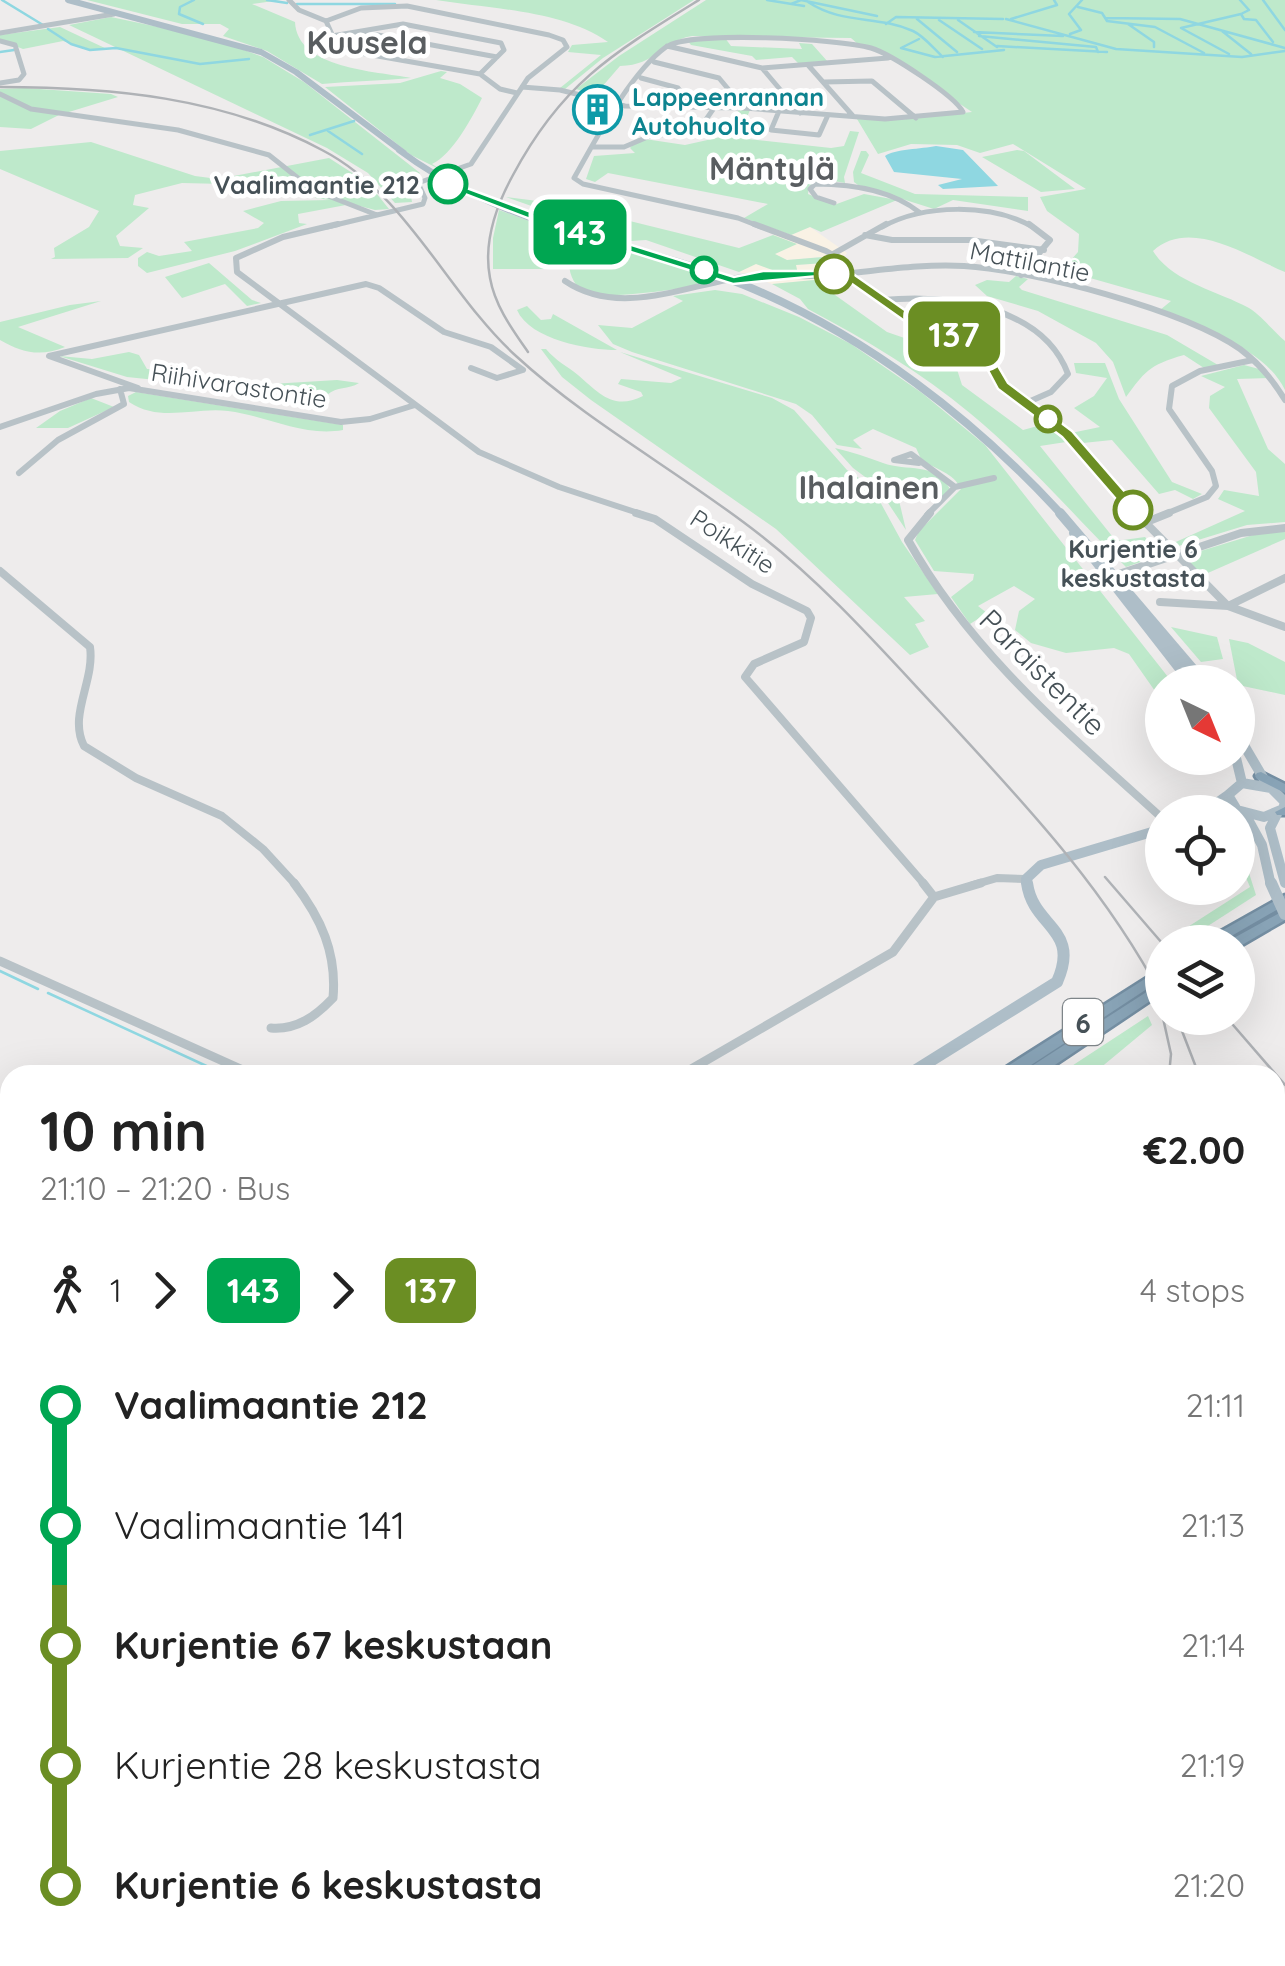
<!DOCTYPE html>
<meta charset="utf-8">
<style>
body{margin:0;font-family:Quicksand,sans-serif;background:#f6f6f6;color:#222;height:100vh;display:flex;flex-direction:column;font-size:38px;white-space:nowrap}
*{box-sizing:border-box;margin:0}
p{font-size:32px;color:#767676}
.icon{flex:none;width:55px;height:55px;fill:none;stroke:currentColor;stroke-width:2;stroke-linecap:round;stroke-linejoin:round}
.map{position:relative;flex:1;overflow:hidden}
.sheet{position:absolute;left:0px;top:1065px;width:1285px;height:902px;display:flex;flex-direction:column;background:#fff;border-radius:30px 30px 0 0;box-shadow:0 10px 40px #0002}
.sheet>*{flex:none}
.badge{padding:0 20px;border-radius:15px;font-size:35px;line-height:65px}
.needle{width:65px;rotate:137deg}
.controls{position:absolute;left:1145px;top:665px;display:grid;gap:20px}
.controls a{display:grid;place-items:center;width:110px;height:110px;border-radius:50%;background:#fff;box-shadow:0 10px 40px #0002;font-size:50px}
.map>.badge{position:absolute;translate:-50% -50%;box-shadow:0 0 0 5px #fff}
.legs{display:flex;align-items:center;gap:15px;height:110px;padding:0 40px;font-size:32px}
.legs p{margin-inline-start:auto}
.overview{display:flex;align-items:center;justify-content:space-between;height:170px;padding:0 40px}
h1{font-size:55px;font-weight:700;line-height:75px}
ul{padding:0 40px;list-style:none}
li{display:flex;align-items:center;gap:35px;height:120px;font-size:38px}
li i{display:grid;place-items:center;width:15px;height:100%;margin:0 12px;background:currentColor}
li i::after{content:'';width:25px;height:25px;margin:-12px;border:8px solid;border-radius:50%;background:#fff}
li p{margin-inline-start:auto}
li:first-child i{background:linear-gradient(#0000 50%,currentColor 0)}
li:last-child i{background:linear-gradient(currentColor 50%,#0000 0)}
.map>svg:first-child{display:block}
.commercial{fill:#f9f2e5}
.green{fill:#bee9cb}
.water{fill:#8fd7e1}
.lines{fill:none;stroke-linecap:round;stroke-linejoin:round}
.stream-far1{stroke:#8fd7e1;stroke-width:2.5}
.stream{stroke:#8fd7e1;stroke-width:4}
.highway-casing{stroke:#748ea2;stroke-width:5}
.minor-far4{stroke:#b8c2c7;stroke-width:5}
.minor-far3{stroke:#b8c2c7;stroke-width:6}
.minor-far2{stroke:#b8c2c7;stroke-width:8}
.minor-far1{stroke:#b8c2c7;stroke-width:9}
.minor{stroke:#b8c2c7;stroke-width:12}
.major-far4{stroke:#aebec8;stroke-width:6}
.major-far3{stroke:#aebec8;stroke-width:8}
.major-far2{stroke:#aebec8;stroke-width:10}
.major-far1{stroke:#aebec8;stroke-width:12}
.major{stroke:#aebec8;stroke-width:15}
.highway{fill:#88a3b6;fill-rule:evenodd}
.rail-far1{stroke:#afb2b6;stroke-width:2.5}
.rail{stroke:#afb2b6;stroke-width:4}
.major-bridge-far1{stroke:#aebec8;stroke-width:10}
.major-bridge{stroke:#aebec8;stroke-width:12}
.line-1{fill:#00a651;stroke:#fff;stroke-width:2.5}
.line-2{fill:#6b8e23;stroke:#fff;stroke-width:2.5}
.stop-1-dot{fill:#fff;stroke:#00a651;stroke-width:5}
.stop-2-dot{fill:#fff;stroke:#6b8e23;stroke-width:5}
.labels{text-anchor:middle;dominant-baseline:central;stroke-width:9;stroke-linejoin:round;paint-order:stroke}
.far-culture-label{font-size:25px;font-weight:bold;fill:#0d838f;stroke:#fff;text-anchor:start}
.far-stop-label{font-size:25px;font-weight:bold;fill:#465157;stroke:#fff;text-anchor:end}
.far-street-label{font-size:25px;fill:#465157;stroke:#fff}
.shield{fill:#fff;stroke:#7e8589;stroke-width:2.5}
.shield-label{font-size:28px;font-weight:bold;fill:#465157}
.street-label{font-size:30px;fill:#465157;stroke:#fff}
.far-district-label{font-size:32px;font-weight:bold;fill:#595d60;stroke:#fff}
</style>
<div class="map">
<svg width="1285" height="1966" viewBox="0 0 1285 1966">
<rect width="100%" height="100%" fill="#eeecec"/>
<!-- commercial -->
<path class="commercial" d="M810 227 847 253 843 259 850 277 772 284 739 272 756 263 786 275 795 265 824 263 822 257 787 260 774 254 796 244 773 235 781 231 791 235Z
M10 1675V1842L0 1850V1681Z
M10 1866V1958H112L102 1966H0V1874Z
M388 1958H833L828 1966H383Z"/>
<!-- green -->
<path class="green" d="M87 0H281L252 4 295 22C297 69 376 71 411 78 381 81 351 81 322 84L267 51 223 36 229 29 220 24H182Z
M436 0H694L603 58 565 89 560 88 601 55 568 52 572 45 608 42C562 10 491 9 436 0Z
M706 0H1285V272C1247 256 1190 217 1153 251 1172 282 1218 291 1249 308 1262 316 1273 331 1285 341V390C1264 347 1202 330 1160 310L1171 301 1062 270 1078 252 1079 234 1047 211 1040 197 1086 189 1013 144 980 153 957 145 911 144 878 154 857 119 897 120 972 112 876 48 859 45 851 38 692 36C658 42 658 65 620 66L595 95 576 89 619 56Z
M111 17 215 39 263 57 304 82 420 173 409 186 412 202 395 203 368 173 327 148 69 25Z
M60 27 107 49 93 50 63 41 23 49 0 40V35Z
M725 38 731 46 802 49 799 43 812 44 828 62 799 64 792 57 756 60 752 56 691 45 687 40Z
M441 71 447 72 440 78 460 84 482 98C472 118 452 155 432 164L443 171 411 155 325 87 400 83Z
M25 88 111 94 118 97 59 115 31 129 0 127V89Z
M739 110H750L738 138 831 148 844 146 850 131 859 132 844 177 845 183 828 180 809 186 808 194 834 205 864 194 897 200 821 232 810 227 791 235 744 218 768 204 608 173 595 182 586 179 594 156 635 153 630 148 638 138 685 145 721 137 707 130 728 132Z
M91 142 195 176 218 179 329 158 368 183 389 209 375 210 333 199 346 205 298 214 299 223 307 224 235 251 147 273 138 266V258L147 252 159 256 192 251 184 242 258 228 264 223 243 211 281 201 330 200 315 198 318 193 275 190 269 185 182 183 135 195 133 205 149 208 116 236 120 246 143 248 128 258 51 259 55 257 54 248 89 227 99 211 0 169V151Z
M1017 150 1024 151 1075 189 1041 192 982 157Z
M861 151H866L869 155 861 173 915 194 1028 197V211L953 200 934 209 858 185 854 182 853 172Z
M506 197 561 204 739 248 773 235 797 244 775 254 787 260 823 257 825 263 796 265 798 274 786 275 756 264 739 272 646 240 631 241Z
M499 210 562 233 703 273 715 281C694 288 604 301 585 292 575 287 570 276 569 265L576 253 562 243 548 240 543 247 569 260 553 269H493V238Z
M209 263 252 300 261 303 247 306 225 284 182 298 165 277Z
M1016 276 1028 279 1019 287 1022 290 1167 335 1218 365 1204 368 1184 355C1148 365 1144 373 1126 397L1113 362 1096 343 1038 311 987 296 975 285 987 280 1009 282Z
M814 280 887 332 916 342 934 332 947 336 931 345 954 360 962 385 1023 430 1045 424 1066 442 1040 446 1116 541 1145 537 1161 555 1126 567C1074 516 1027 460 971 414 921 372 866 340 808 309L800 299 772 284Z
M715 290 742 294 799 317 851 344 922 393 985 445 1172 682H1162V701L1129 654 1114 648 1066 653 1031 643 1015 630 1019 611 1035 599 1014 586 978 606 987 613 970 624 951 597 973 580 974 574 934 571 915 540 919 531 961 489C954 473 934 468 922 461L916 448 873 429 853 440 862 449 837 445 812 415 796 404 632 352 613 344 598 325 632 328 683 301 673 296Z
M101 301 18 327 65 347C41 357 22 353 0 340V322L70 305Z
M527 306 541 320 551 319 553 314 617 350C589 350 530 340 517 310Z
M541 349H546C556 361 567 366 578 375 599 393 613 411 643 396L641 392 618 384 621 379 671 383 682 378 620 352 772 398 794 410 847 470 872 487 902 542 938 594 904 597 925 621 915 624 929 647 910 655 776 529 591 400 562 377Z
M129 352 139 355 147 369 198 372 170 373 156 380 127 377 59 356 92 359Z
M1074 363H1105L1119 399 1172 482 1202 494 1193 499 1175 490 1159 494 1112 440 1083 443 1071 433 1100 427 1074 408 1094 396 1107 378 1076 373Z
M1244 365 1259 369 1269 378 1237 379 1268 449 1285 464V522L1247 525 1172 548 1169 545 1245 511 1218 499 1224 490 1259 496 1256 472 1209 408 1210 396 1225 387 1201 376Z
M337 380 359 383C348 390 337 386 327 395L330 399 314 404 298 391 237 392 221 387Z
M136 392 343 425V430C303 437 267 416 228 411 193 407 161 423 129 402L128 396Z
M91 398 114 407 68 428H36L60 411Z
M835 448C852 452 867 457 883 463 907 472 935 461 950 489L942 498 923 491 897 492 906 530 876 485 853 468Z
M1285 531V539L1201 576 1181 557 1263 532Z
M1171 627 1217 637 1223 659 1201 662Z
M1229 639 1248 643 1285 662V695L1238 685Z
M1238 859 1249 873 1256 895 1183 942H1172L1169 939 1250 887Z
M1148 1016 1152 1025 1099 1069 1108 1075H1058Z"/>
<!-- water -->
<path class="water" d="M936 146 963 150 998 186 943 189 938 185 962 179 894 172 885 156C894 149 922 149 936 146Z"/>
<g class="lines">
<!-- stream-far1 -->
<path class="stream-far1" d="M2 0 43 25
M194 0 180 7 179 14 203 24
M267 0 287 3
M767 0 804 6
M1240 0 1249 10 1241 14
M1263 0 1285 30
M808 2C843 25 877 15 913 31 924 36 934 49 943 57
M297 4H395
M791 4 801 0 877 16
M1078 7 1102 13 1107 21 1155 27 1204 53
M1105 18 1180 19 1285 48
M917 19 957 52
M1006 19 1116 49 1242 57 1285 51
M1011 19 1057 5 1054 0
M939 20 982 49
M958 20 997 47
M886 24 896 17 1003 19
M1128 24 1154 42V47
M48 29 71 44 90 50 116 48 200 64 249 59
M1222 31 1251 54
M974 32 1063 36
M1070 34 1081 30 1069 14 1082 0
M979 36 1096 47 1098 52
M919 39 901 48 935 57 1004 50
M997 46 1107 52
M0 52 14 50
M1229 54 1181 28 1241 14 1244 19 1256 20 1273 42
M328 131 362 154
M310 135 354 121
M0 971 38 989
M48 993 226 1075
M519 1075 523 1071"/>
<!-- stream -->
<path class="stream" d="M352 1966 358 1958"/>
<defs>
<path id="highway" d="M1261 772 1285 784V793L1257 779 1255 776 1257 773Z
M1285 807V815H1277L1275 812Z
M1285 895V905L1221 942H1205L1207 939Z
M1285 910V920L1242 945 1238 946V942H1230L1232 939Z
M1162 968V979L1016 1075H998L1000 1071Z
M1162 982V993L1040 1075H1022L1024 1071Z
M281 1958H305L301 1966H277Z
M311 1958H335L331 1966H307Z"/>
</defs>
<!-- highway casing -->
<use href="#highway" class="highway-casing"/>
<!-- minor-far4 -->
<path class="minor-far4" d="M289 0 299 10 326 21 335 41 349 51 480 74 500 89 517 93
M326 21 361 8 407 6 549 35 563 40 567 47 528 78 471 164 418 183 425 198 423 204 327 227
M0 33 114 14
M367 33 497 57
M332 36 403 24 501 43 504 50 480 74
M0 41 15 45 24 74 19 80 0 83
M667 46 762 68 800 113
M654 62 719 78 744 108
M808 65 853 116
M762 68 888 58
M641 78 678 88 693 107
M824 82 872 81 916 118
M522 87 560 90 625 106 744 108 885 119 963 112
M0 94 31 109 178 130 269 155 313 190 377 215
M779 111 771 130 819 135 828 115
M593 147H624L650 136 698 131 714 108
M834 203 816 197 810 189 815 184C850 184 891 190 919 212
M761 227 738 218 583 184 574 178C596 139 630 73 666 47 690 30 840 39 871 48 891 54 955 96 963 112
M882 227C924 204 991 203 1033 227"/>
<!-- minor-far3 -->
<path class="minor-far3" d="M338 224 283 237 236 258 237 272 479 452 559 487 644 515
M754 224 826 251 835 256 847 276 905 316 971 342 989 357 1003 386 1067 434 1138 515
M865 235 892 240H970L1044 250
M833 254 886 224
M1021 275 1050 240 1029 224
M565 281C621 319 690 283 750 276 770 273 791 277 811 276 862 274 912 263 964 266 1032 270 1184 310 1240 349 1259 363 1273 380 1285 400
M882 300C945 294 1042 304 1068 374L1051 392 1026 403
M138 388 49 356 366 284 379 288 444 332 491 347 523 370 497 378 471 368
M0 427 96 394 129 388 341 422 370 419 415 405
M919 463 894 460 911 454 955 487 927 515
M19 473 58 440 124 404 120 389
M955 487 994 478
M1163 515 1207 497 1216 486 1212 471 1169 409 1172 386 1200 371 1253 360"/>
<!-- minor-far2 -->
<path class="minor-far2" d="M636 513 655 519 752 584 807 611 811 618 804 642 754 664 745 677 925 885
M930 513 908 540C971 653 1067 732 1162 818
M1136 513 1228 606 1285 578
M1144 523 1169 513
M0 571 90 647C95 681 68 715 84 746L136 778 222 816 263 849 296 885
M1110 577 1241 533 1285 528
M1160 602 1228 606 1285 627
M973 885 997 878 1026 879"/>
<!-- minor-far1 -->
<path class="minor-far1" d="M923 883 934 897
M934 897 981 883
M0 961 254 1075
M271 1028C297 1030 316 1016 333 998 337 953 321 918 294 883
M681 1075 893 952 934 897
M0 1188 10 1187"/>
<!-- minor -->
<path class="minor" d="M636 1966 640 1958"/>
<!-- major-far4 -->
<path class="major-far4" d="M68 0 261 52 296 72 404 153
M399 150C447 186 498 208 555 227"/>
<!-- major-far3 -->
<path class="major-far3" d="M547 224C612 246 680 259 744 285 865 335 974 419 1062 515"/>
<!-- major-far2 -->
<path class="major-far2" d="M1060 513 1204 682
M1074 533 1190 682
M1238 735 1265 781
M1236 758 1242 783
M1242 783 1271 788 1285 802 1283 809 1264 817 1237 810 1228 795Z
M1204 812 1228 795
M1245 814 1262 845 1270 881
M1277 814 1270 828 1285 883
M1027 885 1026 879 1041 865 1162 829"/>
<!-- major-far1 -->
<path class="major-far1" d="M908 1075 1057 982C1081 928 1033 928 1027 883"/>
<!-- major -->
<path class="major" d="M0 1659 10 1653"/>
<!-- highway -->
<use href="#highway" class="highway"/>
<!-- rail-far1 -->
<path class="rail-far1" d="M0 87C110 87 223 97 322 150 407 194 447 293 516 356 590 424 680 472 759 534 826 586 882 650 940 712 1023 802 1105 888 1162 997
M528 352C512 329 495 306 490 278 483 242 496 206 513 175 562 83 613 53 699 0
M1105 877 1162 943
M1163 1018 1171 1054 1169 1075
M1177 1018 1199 1075
M1227 1018 1285 1085"/>
<!-- rail -->
<path class="rail" d="M1275 1417 1285 1468
M1275 1679 1285 1768
M1275 1753 1285 1846
M1275 1928 1279 1966
M1107 1958V1966
M1178 1958 1179 1966"/>
<!-- major-bridge-far1 -->
<path class="major-bridge-far1" d="M1270 881 1272 885"/>
<!-- major-bridge -->
<path class="major-bridge" d="M1271 883 1285 914"/>
</g>
<!-- line-1 -->
<path class="line-1" d="M448 181 558 222 734 277 763 271H834L840 274 733 284 551 227 444 186Z"/>
<!-- line-2 -->
<path class="line-2" d="M849 271 915 317 955 330 987 347 1008 383 1072 431 1138 507V513H1128L1062 437 998 389 978 352 946 335 906 322 842 277 828 274Z"/>
<!-- icons -->
<defs>
<symbol id="building-ring" viewBox="-11 -11 22 22"><circle r="9.5" fill="#fff" stroke="#0f9aa8" stroke-width="1.5"/><path d="M-4-6H4V6H1V3H-1V6H-4ZM-2.5-4.3h1.7v1.8h-1.7ZM.8-4.3h1.7v1.8H.8ZM-2.5-1h1.7V.8h-1.7ZM.8-1h1.7V.8H.8Z" fill="#0f9aa8"/></symbol>
</defs>
<g fill-rule="evenodd">
<use href="#building-ring" x="570" y="82" width="55" height="55"/>
</g>
<!-- markers -->
<g class="stop-1-dot">
<circle cx="448" cy="184" r="18"/>
<circle cx="704" cy="270" r="12"/>
</g>
<g class="stop-2-dot">
<circle cx="834" cy="274" r="18"/>
<circle cx="1048" cy="419" r="12"/>
<circle cx="1133" cy="510" r="18"/>
</g>
<g class="labels">
<!-- far-culture labels -->
<g class="far-culture-label">
<text x="632" y="96">Lappeenrannan<tspan x="632" dy="29">Autohuolto</tspan></text>
</g>
<!-- far-stop labels -->
<g class="far-stop-label">
<text x="420" y="184">Vaalimaantie 212</text>
<text x="1133" y="548" text-anchor="middle">Kurjentie 6<tspan x="1133" dy="29">keskustasta</tspan></text>
</g>
<!-- far-street labels -->
<g class="far-street-label">
<text transform="translate(1030 261) rotate(11)">Mattilantie</text>
<text transform="translate(239 385) rotate(9)">Riihivarastontie</text>
<text transform="translate(733 541) rotate(33)">Poikkitie</text>
</g>
<!-- shield labels -->
<rect class="shield" x="1063" y="999" width="40" height="46" rx="8"/>
<g class="shield-label">
<text x="1083" y="1022">6</text>
</g>
<!-- street labels -->
<g class="street-label">
<text transform="translate(1043 672) rotate(45)">Paraistentie</text>
</g>
<!-- far-district labels -->
<g class="far-district-label">
<text x="367" y="42">Kuusela</text>
<text x="772" y="168">Mäntylä</text>
<text x="869" y="487">Ihalainen</text>
</g>
</g>
</svg>
<div class="controls">
<a><svg class="needle" viewBox="-14 -14 28 28"><path d="M0-13l5 13h-10z" fill="#e53935"/><path d="M0 13l5-13h-10z" fill="#767676"/></svg></a>
<a><svg class="icon" aria-label="locate" viewBox="0 0 24 24"><circle cx="12" cy="12" r="6"/><path d="M12 2v4M12 18v4M2 12h4M18 12h4"/></svg></a>
<a><svg class="icon" aria-label="layers" viewBox="0 0 24 24"><path d="M12 4l9 5-9 5-9-5zM3 14l9 5 9-5"/></svg></a>
</div>
<b class="badge" style="left:580px;top:232px;background:#00a651;color:#fff">143</b>
<b class="badge" style="left:954px;top:334px;background:#6b8e23;color:#fff">137</b>
<section class="sheet">
<div class="overview"><div><h1>10 min</h1><p>21:10 – 21:20 · Bus</p></div><b>€2.00</b></div>
<div class="legs"><svg class="icon" aria-label="walk" viewBox="0 0 24 24"><circle cx="13" cy="4" r="2"/><path d="M13 8l-2 6 4 7M11 14l-3 7M7 12l3-4h3l4 4"/></svg>1<svg class="icon" aria-label="forward" viewBox="0 0 24 24"><path d="M9 5l7 7-7 7"/></svg><b class="badge" style="background:#00a651;color:#fff">143</b><svg class="icon" aria-label="forward" viewBox="0 0 24 24"><path d="M9 5l7 7-7 7"/></svg><b class="badge" style="background:#6b8e23;color:#fff">137</b><p>4 stops</p></div>
<ul>
<li><i style="color:#00a651"></i><b>Vaalimaantie 212</b><p>21:11</p></li>
<li><i style="color:#00a651"></i><span>Vaalimaantie 141</span><p>21:13</p></li>
<li><i style="color:#6b8e23"></i><b>Kurjentie 67 keskustaan</b><p>21:14</p></li>
<li><i style="color:#6b8e23"></i><span>Kurjentie 28 keskustasta</span><p>21:19</p></li>
<li><i style="color:#6b8e23"></i><b>Kurjentie 6 keskustasta</b><p>21:20</p></li>
</ul>
</section>
</div>
